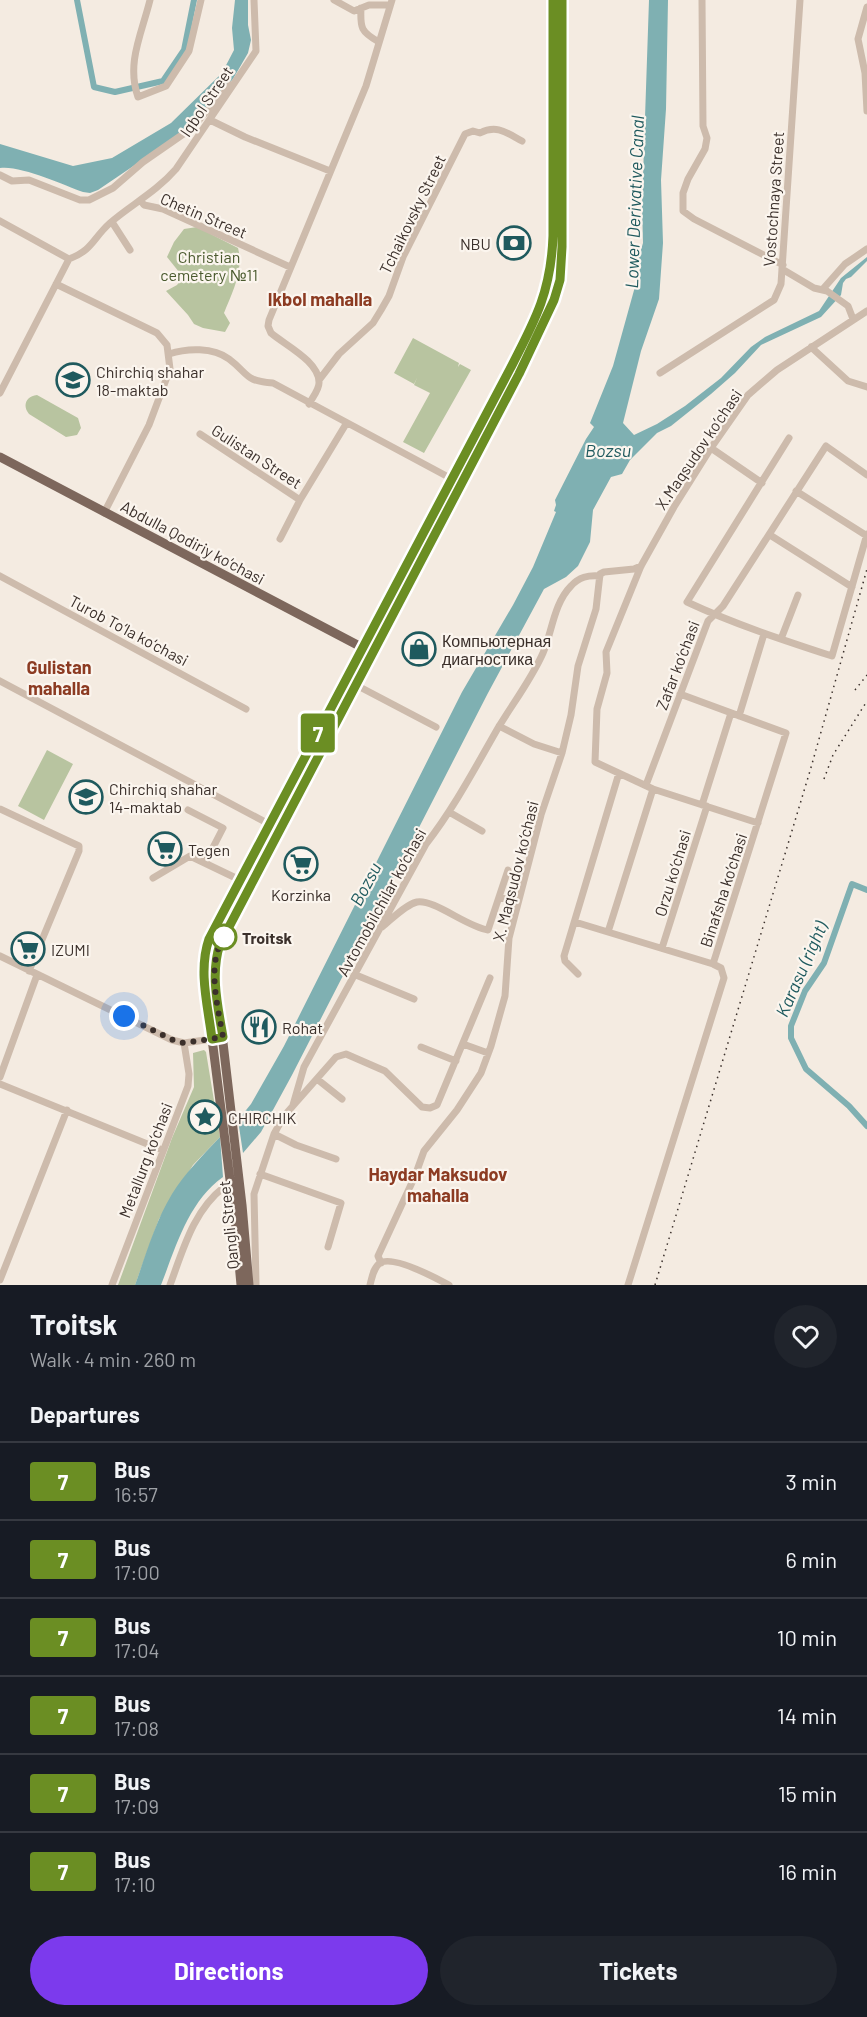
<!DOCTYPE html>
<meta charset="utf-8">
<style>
body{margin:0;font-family:Barlow,sans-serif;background:#20242c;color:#f1f3f6;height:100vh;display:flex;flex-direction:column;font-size:22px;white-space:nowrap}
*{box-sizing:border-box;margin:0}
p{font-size:20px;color:#9ea1a6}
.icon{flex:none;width:33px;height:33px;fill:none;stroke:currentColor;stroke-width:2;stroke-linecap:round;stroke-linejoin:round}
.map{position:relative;height:1285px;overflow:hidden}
.sheet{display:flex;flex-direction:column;background:#171b24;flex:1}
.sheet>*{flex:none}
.badge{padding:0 12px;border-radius:4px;font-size:21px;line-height:39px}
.you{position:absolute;width:30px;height:30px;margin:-15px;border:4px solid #fff;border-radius:50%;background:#1a73e8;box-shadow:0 0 0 9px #1a73e833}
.map>.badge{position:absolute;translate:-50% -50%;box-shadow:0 0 0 3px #fff}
h2{padding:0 30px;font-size:22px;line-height:54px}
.round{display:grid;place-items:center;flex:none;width:63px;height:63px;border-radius:32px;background:#20242c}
.headline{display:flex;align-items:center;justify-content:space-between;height:102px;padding:0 30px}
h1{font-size:28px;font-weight:700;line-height:45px}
.cta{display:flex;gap:12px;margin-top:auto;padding:12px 30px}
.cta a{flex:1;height:69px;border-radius:36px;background:#7c3aed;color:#fff;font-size:24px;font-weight:700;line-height:69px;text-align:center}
.cta a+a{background:#20242c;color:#f1f3f6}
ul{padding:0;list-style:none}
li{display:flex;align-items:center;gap:18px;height:78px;padding:0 30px;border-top:2px solid #363941}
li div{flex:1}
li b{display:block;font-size:22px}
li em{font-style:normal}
li .badge{min-width:66px;font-weight:700;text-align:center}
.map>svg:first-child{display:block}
.green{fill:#b8c4a0}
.water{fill:#7fb0b2}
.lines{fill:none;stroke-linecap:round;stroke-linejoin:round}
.canal{stroke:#7fb0b2;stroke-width:6}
.minor{stroke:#cdbbac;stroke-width:7}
.major{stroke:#7d675c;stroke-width:9}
.rail{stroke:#3b302b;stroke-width:1.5;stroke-dasharray:1.5 4.5;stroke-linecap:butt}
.line-casing{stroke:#fff;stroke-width:14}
.line{stroke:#6b8e23;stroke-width:9}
.walk{stroke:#3b302b;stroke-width:6;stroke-dasharray:0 10.8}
.stop-dot{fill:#fff;stroke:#6b8e23;stroke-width:3}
.labels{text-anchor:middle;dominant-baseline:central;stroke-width:4.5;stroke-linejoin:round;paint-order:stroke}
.street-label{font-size:16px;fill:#3b302b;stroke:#fbf5ee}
.poi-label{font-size:16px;fill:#3b302b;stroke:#fbf5ee;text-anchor:start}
.park-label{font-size:16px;fill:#4a5a2e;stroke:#fbf5ee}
.stop-label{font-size:16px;font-weight:bold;fill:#3b302b;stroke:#fbf5ee;text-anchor:start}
.water-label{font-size:18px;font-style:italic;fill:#1f5a5e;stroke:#fbf5ee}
.neighbourhood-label{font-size:18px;font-weight:bold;fill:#8c3b22;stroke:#fbf5ee}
</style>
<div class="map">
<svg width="867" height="1285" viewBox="0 0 867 1285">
<rect width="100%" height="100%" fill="#f4ebe1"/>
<!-- green -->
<path class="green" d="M197 227 238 248C244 270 232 293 224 313L230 323 225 332 203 328 194 324 188 315 166 291 177 285 183 277 167 257 174 242 184 229Z
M413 338 459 363 458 367 460 364 471 370 424 453 403 442 430 393 414 385 417 378 414 384 394 373Z
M37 395 78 418 81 428 77 435 66 437 29 414C22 406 26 396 37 395Z
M47 750 73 764 44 820 18 806Z
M204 1050 206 1052 220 1137 193 1165 159 1219 135 1285H118L172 1138 194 1087 193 1053Z"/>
<!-- water -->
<path class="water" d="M235 0H248V25L251 40 248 53 233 79 188 129 98 190 90 193 83 192C64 185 20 165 0 168V144L73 166 112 158 171 123 222 73 234 50 232 28Z
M649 0H668L666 109 661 180 663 243 659 299 641 351 623 423 634 435 657 424 685 406 721 378 751 347 765 337 819 311 841 278 867 257V261L851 277 846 279 843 283 841 295 821 317 761 345 735 373 711 394 671 426 657 433 630 460 622 474 611 477 593 510 590 542 578 566 566 577 544 589 488 693 292 1075 261 1132 243 1153 238 1120 251 1104 284 1046 462 692 513 605 533 567 556 512 554 511 556 505 555 500 586 439 594 427 590 423 613 366 641 265 638 260 643 243 642 206Z
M220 1137 223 1177C188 1202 176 1247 161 1285H135C146 1255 155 1222 172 1194 185 1173 203 1155 220 1137Z"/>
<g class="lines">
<!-- canal -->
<path class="canal" d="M77 0 94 87 115 92 163 81 184 50 194 0
M867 890 852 884 824 963 805 991 791 1026V1038L806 1069 849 1106 867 1126"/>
<!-- minor -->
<path class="minor" d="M150 0C142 33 126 63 138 97L166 86 189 51 201 0
M334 0 354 11 369 5H390
M702 0 703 126 707 138 705 149 688 179 683 193V211L694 219 783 265
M867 7 858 39 865 73 867 111
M361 8C360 28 361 32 379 42
M210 120 245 137 330 171
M0 175 12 181 29 180 80 200H89L113 188 143 162 192 128 230 85 231 86
M141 201 144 205 163 209 290 267
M0 221 69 259
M112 222 130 250
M69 259C93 250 93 238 110 223 132 204 156 192 176 169L256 51 254 0
M782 269 814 288 827 291 848 306 853 319
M56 284 157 333 167 345 170 369 149 425 104 513
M822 290 845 264 867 249
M811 347 848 381 867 387
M169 354C187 348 213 347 229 359 249 374 244 381 273 383L452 479
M660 373 774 300 781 284 800 0
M319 380 339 354 373 323 381 310 389 296 403 257 465 134 473 131 480 133C497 124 507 133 522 141
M0 393 69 259
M309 404C312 398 319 390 319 383 320 362 285 345 271 333L268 326 269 320 366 86 392 0
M200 434 300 500
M789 438 687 602C734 624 783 640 832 656L867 534
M711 448 762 483
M796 491 867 536
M770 535 852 587
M280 539 300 500 346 424
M0 576 246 709
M781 639 798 595
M0 681 269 824
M356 685 436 727
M680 694 786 733 713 964
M739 716 764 634
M499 726 534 744 562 753
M646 785 708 621 723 606 826 446 867 475
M702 805 731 713
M0 809 79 846V851L29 971
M188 810 223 828 205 863
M449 812 482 831
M758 823 653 789 595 762 597 709 607 673 606 652 641 566 674 507 711 448 748 395 777 370 867 311
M153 878 190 856 240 880
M499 898 518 900
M575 922 713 964 721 968 724 978 628 1285
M382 927C392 919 405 905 417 902 434 899 467 927 488 930L508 870
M608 932 653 789
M662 948 707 806
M0 956 172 1040 184 1043 212 1039
M578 974 565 961 564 956 619 773
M356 975 414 999
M463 1044 488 1053
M421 1047 456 1061
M0 1077 37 975
M317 1079 342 1099
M0 1084 162 1150
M293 1105 304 1067 426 844C454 808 475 768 498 728 513 703 531 680 543 653 552 632 554 603 571 586 579 577 588 575 600 576
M274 1134 296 1145 336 1159
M260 1174 341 1203 328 1247
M381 1263 378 1256 415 1176 424 1151 457 1110 481 1073 491 1046 505 996 509 938 541 815 562 753 571 715 578 666 596 609 600 574 604 572 634 569 641 566
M0 1280 67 1110
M112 1285 188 1086 189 1074 184 1043
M170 1285C183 1250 193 1211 224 1187
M256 1285 254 1194 274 1134 284 1116 336 1057 346 1054 385 1071 422 1107 430 1108 437 1105 490 978
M370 1285C372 1278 373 1268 380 1263 393 1255 436 1278 449 1285"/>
<!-- major -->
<path class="major" d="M0 457 367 650
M241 1285 235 1219 204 976 205 954 213 931 510 369C535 321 551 292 553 236V0
M249 1285 242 1205 216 983V957L224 937 519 374C542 329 560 300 562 247V0"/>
<!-- rail -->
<path class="rail" d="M855 690 867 675
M824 779 833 755 867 701
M655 1285 810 771 867 569"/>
</g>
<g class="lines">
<defs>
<path id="line" d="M553 0V236C551 292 535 321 510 369L209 939C198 971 208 1006 212 1039L223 1037C218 1007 210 974 220 944L519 374 554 300 560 280 562 247V0"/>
</defs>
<!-- line casing -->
<use href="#line" class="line-casing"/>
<!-- line -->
<use href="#line" class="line"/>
<!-- walk -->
<path class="walk" d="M124 1016 177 1042 184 1043 223 1037C218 1007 206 964 224 937"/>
</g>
<!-- icons -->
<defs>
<symbol id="bank-ring" viewBox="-11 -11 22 22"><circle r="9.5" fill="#fbf5ee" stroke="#1f5a5e" stroke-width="1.5"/><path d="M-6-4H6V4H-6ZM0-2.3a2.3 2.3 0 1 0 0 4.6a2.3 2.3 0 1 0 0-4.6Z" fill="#1f5a5e"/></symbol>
<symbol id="school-ring" viewBox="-11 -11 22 22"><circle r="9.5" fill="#fbf5ee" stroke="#1f5a5e" stroke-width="1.5"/><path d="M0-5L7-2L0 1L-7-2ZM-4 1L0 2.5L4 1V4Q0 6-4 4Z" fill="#1f5a5e"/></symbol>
<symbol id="shop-ring" viewBox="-11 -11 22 22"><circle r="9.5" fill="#fbf5ee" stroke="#1f5a5e" stroke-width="1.5"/><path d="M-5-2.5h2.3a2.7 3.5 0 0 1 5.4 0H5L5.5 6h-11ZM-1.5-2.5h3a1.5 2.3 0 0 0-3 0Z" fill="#1f5a5e"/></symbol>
<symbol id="supermarket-ring" viewBox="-11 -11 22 22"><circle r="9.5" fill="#fbf5ee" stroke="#1f5a5e" stroke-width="1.5"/><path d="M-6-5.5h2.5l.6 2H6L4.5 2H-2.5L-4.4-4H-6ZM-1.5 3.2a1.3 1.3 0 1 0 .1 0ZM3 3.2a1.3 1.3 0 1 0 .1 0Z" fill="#1f5a5e"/></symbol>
<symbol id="restaurant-ring" viewBox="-11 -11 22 22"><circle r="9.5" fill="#fbf5ee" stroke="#1f5a5e" stroke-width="1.5"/><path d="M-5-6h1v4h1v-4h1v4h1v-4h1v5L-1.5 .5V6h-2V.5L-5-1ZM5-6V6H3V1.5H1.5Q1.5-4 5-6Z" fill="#1f5a5e"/></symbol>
<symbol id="sight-ring" viewBox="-11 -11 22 22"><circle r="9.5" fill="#fbf5ee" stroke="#1f5a5e" stroke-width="1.5"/><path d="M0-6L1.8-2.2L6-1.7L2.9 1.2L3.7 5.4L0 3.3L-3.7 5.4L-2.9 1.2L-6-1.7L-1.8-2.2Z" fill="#1f5a5e"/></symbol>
</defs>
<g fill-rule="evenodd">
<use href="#bank-ring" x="495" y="224" width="38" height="38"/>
<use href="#school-ring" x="54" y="361" width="38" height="38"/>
<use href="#shop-ring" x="400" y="630" width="38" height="38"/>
<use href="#school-ring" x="67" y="778" width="38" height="38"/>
<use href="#supermarket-ring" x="146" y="830" width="38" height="38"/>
<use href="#supermarket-ring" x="282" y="845" width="38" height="38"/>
<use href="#supermarket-ring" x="9" y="930" width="38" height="38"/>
<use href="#restaurant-ring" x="240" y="1008" width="38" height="38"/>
<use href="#sight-ring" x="186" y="1098" width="38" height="38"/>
</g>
<!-- markers -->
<circle class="stop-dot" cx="224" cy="937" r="12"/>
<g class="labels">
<!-- street labels -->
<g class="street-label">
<text transform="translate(206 101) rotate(-56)">Iqbol Street</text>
<text transform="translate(773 199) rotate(-86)">Vostochnaya Street</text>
<text transform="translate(412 214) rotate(-64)">Tchaikovsky Street</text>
<text transform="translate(204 215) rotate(23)">Chetin Street</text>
<text transform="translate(698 449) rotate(-56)">X.Maqsudov ko‘chasi</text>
<text transform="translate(257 456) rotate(33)">Gulistan Street</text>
<text transform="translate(193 542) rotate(28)">Abdulla Qodiriy ko‘chasi</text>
<text transform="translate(129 630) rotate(28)">Turob To‘la ko‘chasi</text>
<text transform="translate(677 665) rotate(-69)">Zafar ko‘chasi</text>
<text transform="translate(515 871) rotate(-76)">X. Maqsudov ko‘chasi</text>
<text transform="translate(672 873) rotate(-73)">Orzu ko‘chasi</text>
<text transform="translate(723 890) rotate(-72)">Binafsha ko‘chasi</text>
<text transform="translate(381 902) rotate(-61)">Avtomobilchilar ko‘chasi</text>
<text transform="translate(145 1160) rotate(-69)">Metallurg ko‘chasi</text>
<text transform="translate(228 1225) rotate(-96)">Qangli Street</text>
</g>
<!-- poi labels -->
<g class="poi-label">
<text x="491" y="243" text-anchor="end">NBU</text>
<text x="96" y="371">Chirchiq shahar<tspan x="96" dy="18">18-maktab</tspan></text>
<text x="442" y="640">Компьютерная<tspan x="442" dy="18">диагностика</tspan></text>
<text x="109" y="788">Chirchiq shahar<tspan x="109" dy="18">14-maktab</tspan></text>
<text x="188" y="849">Tegen</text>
<text x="301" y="894" text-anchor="middle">Korzinka</text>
<text x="51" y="949">IZUMI</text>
<text x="282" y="1027">Rohat</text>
<text x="228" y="1117">CHIRCHIK</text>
</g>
<!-- park labels -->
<g class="park-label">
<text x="209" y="256">Christian<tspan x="209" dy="18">cemetery №11</tspan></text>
</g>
<!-- stop labels -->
<g class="stop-label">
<text x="242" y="937">Troitsk</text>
</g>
<!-- water labels -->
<g class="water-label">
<text transform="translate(634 202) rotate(-88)">Lower Derivative Canal</text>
<text x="608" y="450">Bozsu</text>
<text transform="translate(365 884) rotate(-62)">Bozsu</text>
<text transform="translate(801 969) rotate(-66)">Karasu (right)</text>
</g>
<!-- neighbourhood labels -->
<g class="neighbourhood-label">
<text x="320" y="299">Ikbol mahalla</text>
<text x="59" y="667">Gulistan<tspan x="59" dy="21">mahalla</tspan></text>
<text x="438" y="1174">Haydar Maksudov<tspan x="438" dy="21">mahalla</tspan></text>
</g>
</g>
</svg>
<div class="you" style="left:124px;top:1016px"></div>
<b class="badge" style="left:318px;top:733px;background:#6b8e23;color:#fff">7</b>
</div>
<section class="sheet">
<div class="headline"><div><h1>Troitsk</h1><p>Walk · 4 min · 260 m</p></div><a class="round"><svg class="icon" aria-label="heart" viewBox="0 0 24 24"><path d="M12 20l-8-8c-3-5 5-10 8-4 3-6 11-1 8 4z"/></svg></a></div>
<h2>Departures</h2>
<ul>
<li><span class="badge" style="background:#6b8e23;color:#fff">7</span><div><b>Bus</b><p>16:57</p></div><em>3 min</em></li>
<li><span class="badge" style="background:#6b8e23;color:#fff">7</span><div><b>Bus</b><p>17:00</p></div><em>6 min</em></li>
<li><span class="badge" style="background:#6b8e23;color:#fff">7</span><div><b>Bus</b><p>17:04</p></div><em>10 min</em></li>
<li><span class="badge" style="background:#6b8e23;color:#fff">7</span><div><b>Bus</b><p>17:08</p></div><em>14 min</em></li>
<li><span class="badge" style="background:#6b8e23;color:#fff">7</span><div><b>Bus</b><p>17:09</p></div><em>15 min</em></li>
<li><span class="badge" style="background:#6b8e23;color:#fff">7</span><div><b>Bus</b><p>17:10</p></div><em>16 min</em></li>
</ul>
<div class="cta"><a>Directions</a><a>Tickets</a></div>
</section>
